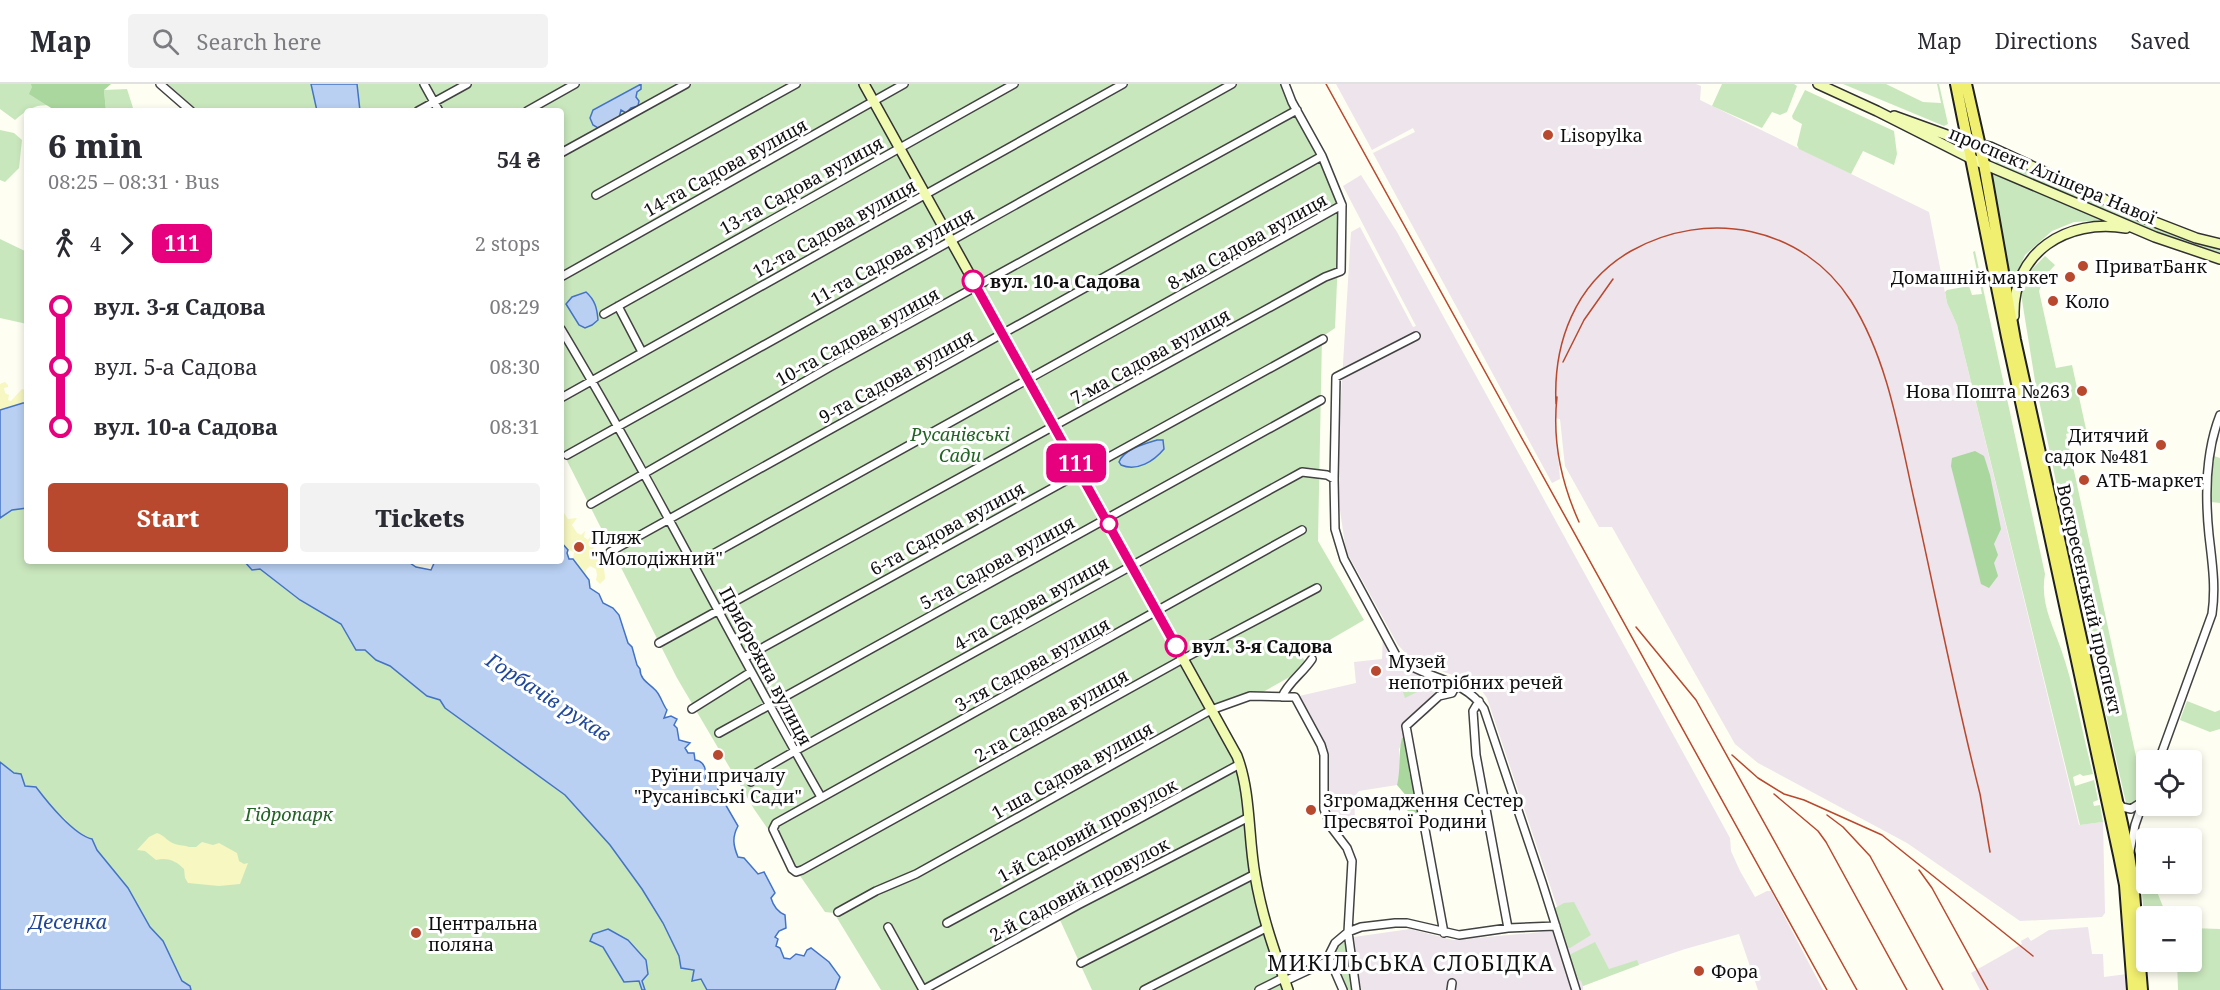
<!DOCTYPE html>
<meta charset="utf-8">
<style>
body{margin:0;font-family:"Noto Serif",serif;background:#f2f2f3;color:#2b2b33;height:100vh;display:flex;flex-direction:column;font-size:22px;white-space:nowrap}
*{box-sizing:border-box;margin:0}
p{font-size:20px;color:#7c7c81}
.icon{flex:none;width:33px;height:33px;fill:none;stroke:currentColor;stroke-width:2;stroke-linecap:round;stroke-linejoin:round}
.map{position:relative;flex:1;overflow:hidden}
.details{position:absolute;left:24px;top:24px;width:540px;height:456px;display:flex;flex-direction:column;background:#fff;border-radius:6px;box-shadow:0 3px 9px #0003}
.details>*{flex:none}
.badge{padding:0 12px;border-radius:9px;font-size:21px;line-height:39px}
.fabs{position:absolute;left:2136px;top:666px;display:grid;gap:12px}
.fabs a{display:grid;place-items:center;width:66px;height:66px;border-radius:6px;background:#fff;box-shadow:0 3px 9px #0003;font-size:30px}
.map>.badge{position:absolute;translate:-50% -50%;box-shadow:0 0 0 3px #fff}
.legs{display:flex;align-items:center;gap:9px;height:66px;padding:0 24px;font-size:20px}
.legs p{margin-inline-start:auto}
.headline{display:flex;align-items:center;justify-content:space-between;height:102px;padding:0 24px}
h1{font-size:33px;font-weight:800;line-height:45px}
.primary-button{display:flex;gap:12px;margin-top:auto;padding:12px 24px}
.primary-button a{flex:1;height:69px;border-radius:6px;background:#b8482e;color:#fff;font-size:24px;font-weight:800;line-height:69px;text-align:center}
.primary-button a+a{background:#f2f2f3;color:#2b2b33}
ul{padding:0 24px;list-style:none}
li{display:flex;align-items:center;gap:21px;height:60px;font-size:22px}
li i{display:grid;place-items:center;width:9px;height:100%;margin:0 8px;background:currentColor}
li i::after{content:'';width:15px;height:15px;margin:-8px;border:4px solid;border-radius:50%;background:#fff}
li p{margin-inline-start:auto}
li:first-child i{background:linear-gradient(#0000 50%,currentColor 0)}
li:last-child i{background:linear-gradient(currentColor 50%,#0000 0)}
header{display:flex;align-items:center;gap:36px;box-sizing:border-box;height:84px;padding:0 30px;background:#fff;border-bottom:2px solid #e1e1e2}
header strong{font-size:28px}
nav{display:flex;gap:33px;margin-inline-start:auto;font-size:21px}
.search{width:420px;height:54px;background:#f2f2f3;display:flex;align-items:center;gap:15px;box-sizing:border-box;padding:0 21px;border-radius:6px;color:#7c7c81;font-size:22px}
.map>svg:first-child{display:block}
.industrial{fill:#ede4ec}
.green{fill:#c9e7bd}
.forest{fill:#a9d79d}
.sand{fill:#f6f7c1}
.water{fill:#b9d0f3;stroke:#4473c6;stroke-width:1.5}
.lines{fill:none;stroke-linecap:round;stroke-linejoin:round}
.street-casing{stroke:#424242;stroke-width:10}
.secondary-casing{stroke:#313131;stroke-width:12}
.primary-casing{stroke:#202020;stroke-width:14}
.street{stroke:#fff;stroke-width:7}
.secondary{stroke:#f1fab1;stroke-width:9}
.primary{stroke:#f0ef70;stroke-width:10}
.rail{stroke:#b8482e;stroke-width:1.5}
.line-1-casing{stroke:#fff;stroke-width:14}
.line-1{stroke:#e6007e;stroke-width:9}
.poi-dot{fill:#b8482e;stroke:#fff;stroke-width:2}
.stop-1-dot{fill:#fff;stroke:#e6007e;stroke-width:3}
.labels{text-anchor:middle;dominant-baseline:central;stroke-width:6;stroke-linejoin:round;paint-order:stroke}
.poi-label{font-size:18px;fill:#0f0f0f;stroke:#fff;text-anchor:start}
.street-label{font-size:18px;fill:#0f0f0f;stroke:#fff}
.stop-label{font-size:18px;font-weight:bold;fill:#0f0f0f;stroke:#fff;text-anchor:start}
.park-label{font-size:18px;font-style:italic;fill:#226424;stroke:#fff}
.water-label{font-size:20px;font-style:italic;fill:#1f479a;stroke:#fff}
.quarter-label{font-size:21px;letter-spacing:1.5px;fill:#0f0f0f;stroke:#fff}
</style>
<header>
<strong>Map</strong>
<div class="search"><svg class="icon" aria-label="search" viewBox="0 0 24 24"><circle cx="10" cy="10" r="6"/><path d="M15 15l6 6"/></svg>Search here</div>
<nav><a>Map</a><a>Directions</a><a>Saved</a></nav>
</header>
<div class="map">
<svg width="2220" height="906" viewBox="0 0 2220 906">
<rect width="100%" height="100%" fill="#fefef2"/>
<!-- industrial -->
<path class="industrial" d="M1336 0H1696L1701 2 1700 16 1929 128 1947 219 1957 241 2079 741 2103 738 2105 829 2102 833 2020 837 1907 759 1758 679 1735 660 1612 443H1599L1565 382 1560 335 1555 334 1560 395 1552 399 1373 69 1415 48 1413 44 1372 66Z
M1361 91 1397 148 1730 754 1731 767 1740 787 1755 813 1767 807H1771L1823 906H1758L1739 850 1685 865 1629 884 1583 902V906H1361L1354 853 1410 845 1453 856 1565 846 1487 614 1479 603 1464 595 1413 577 1398 561 1346 467 1340 426 1337 379 1351 148 1360 143 1413 243 1416 242 1343 102Z
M1383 551 1398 575 1460 603 1454 612 1437 617 1429 629 1405 645 1406 651 1399 665 1400 689 1397 701 1359 707 1354 713 1355 736 1331 743 1324 725V671L1295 613 1356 599 1354 578 1382 575Z
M2088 843 2092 870H2103L2104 893 2127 890 2128 906H1980L1971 889 2022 860 2021 857 2028 853 2031 857 2049 846Z"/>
<!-- green -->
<path class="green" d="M0 0H42L60 23C38 19 32 22 15 36L0 25Z
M168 0H1281C1299 40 1332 86 1340 129L1335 244 1322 253 1318 457 1364 536 1302 572 1306 580 1302 586 1263 608 1236 613 1207 626 1237 678 1246 732 1284 906H1092L1060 836 931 906H881L834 829 825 828 754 725 677 594 561 365V27H198Z
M1722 0H1794L1797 2 1787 28 1780 31 1772 28 1762 44 1712 22Z
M1843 0H1886L1923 18 1941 19 1937 0H1939L1948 40 1944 42Z
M127 5 134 27H106L104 6Z
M1805 6 1894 47 1897 70 1894 81 1863 67 1851 90 1799 65 1797 61 1802 40 1793 35 1792 32Z
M0 46 14 49 22 56 19 84 5 98 0 96Z
M1995 70 2220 164V173L2184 162 1996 80Z
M1990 86 2109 136 2074 138 2052 147 2025 171 2015 194 2011 213Z
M0 155 27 168V240L0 234Z
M1975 167 2045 490C2040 518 2052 539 2061 565 2075 605 2082 648 2093 690L2083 692 2080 690 2073 693 2075 702 2094 696 2098 716 2093 718 2094 722 2100 721 2103 738 2080 741 1957 241 1947 219 1945 208 1947 206 1969 202 1972 211 1982 210 1973 168Z
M2045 172 2055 181 2045 192 2039 207 2056 284 2072 281 2086 345 2066 350 2137 677 2155 674 2154 676H2146V699L2141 716 2132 721 2126 719 2085 537 2091 529 2083 495 2075 489 2035 297 2021 210 2028 189Z
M2214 372 2220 374V419L2211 418V395Z
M27 424V477H244L252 486 260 485 300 516 341 540 356 566H365L376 576 390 582 427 612 440 616 489 656 565 711 610 761 642 805 663 839 679 872 681 883 694 885 692 896 701 895 707 906H645L642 897 603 862 624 898 640 897 642 906H191L190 902 182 897 163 857 150 843 128 804 97 766 92 755 73 745 65 735 51 724 37 703 25 702 14 689 0 678V434L12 426Z
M1418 592 1435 599 1405 614 1400 599Z
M2187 617 2215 628 2220 626V645L2210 648 2180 636Z
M2157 808 2164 825 2170 827 2171 832H2146V855L2142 809Z
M1574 818 1591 851 1570 864H1566L1555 824 1564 819Z
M2192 844 2220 845V906H2178L2177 878H2192Z
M1342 858 1346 859 1348 864 1353 906H1345C1339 891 1326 871 1342 858Z
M1595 858 1609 885 1637 876 1639 881 1583 902 1581 897 1574 893 1569 871Z"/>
<!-- forest -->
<path class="forest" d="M31 0H111L104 6 106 27H56L29 10 32 3Z
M1975 367 1984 372 1990 391 2001 445 1994 460 1998 471 1994 479 1998 492 1989 504 1981 500 1951 382 1952 374Z
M1406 651 1408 666 1407 674H1410L1412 677 1409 689 1411 693H1415L1419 729 1410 731 1406 724 1408 714 1397 701C1401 685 1398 669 1402 654Z"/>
<!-- sand -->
<path class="sand" d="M5 298 8 301V303L4 304 5 309 9 311 8 316 11 317 22 305 27 306V319L0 326V300Z
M564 429 568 435 577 434 572 441 577 449 581 451 585 447 584 453 588 456 592 450 595 452 596 456 592 461 594 466 601 465C601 477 605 485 605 495L600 500 596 496 597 491 596 485 590 482 586 486 585 491 573 475 574 468 568 466 561 458V432Z
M157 749C164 751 168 758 175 760 180 762 185 761 189 763H196L202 758 213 761 219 759 237 769 239 777 244 780 248 779 240 800 219 802 188 799 185 794 184 785C176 777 168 773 156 776L145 767 137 766 149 753Z"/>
<!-- water -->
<path class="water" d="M311 0H357L360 27H317Z
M641 0V5L637 8 636 13 639 17 638 22 631 24 626 29 621 26 619 34 598 44 593 41 590 34 593 26Z
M586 208C595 216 597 224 598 236L592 241 585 244 579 241 566 220 572 213Z
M23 319H27V424L12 426 0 434V326Z
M1157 356H1163L1164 365C1154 377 1137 388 1121 381L1119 378C1124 365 1144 360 1157 356Z
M561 458 568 466 567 469 569 475H573L589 496 590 504 599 510 603 519 613 524 619 531 628 559 632 563 637 581 640 585C640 597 651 600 657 608 661 613 663 621 667 626L664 634 671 632 677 635 674 641 677 644 679 656 690 659 685 664 688 669H694L695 676C705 677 707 687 705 696L712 700H717L718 706 727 714 724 718 738 742C732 753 733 761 738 773L744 774 758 790 764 788 775 809 771 814C773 821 778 828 785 831L786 844 779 847 775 853 778 855 776 862 780 864 784 874 790 875 796 870 804 872 807 866 811 864 829 878 840 893 835 906H707L701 895 692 897 694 886 681 884 679 872 663 839 642 805 610 761 565 711 445 624 440 616 427 612 390 582 376 576 365 566H356L341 540 300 516 260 485 252 486 244 477H407L416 483 431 486 435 477H561Z
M0 678 14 689 21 690 25 702 36 703C48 719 74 751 92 755L97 766 128 804 150 843 163 857 182 897 190 902 191 906H0Z
M608 845 628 856 646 876 648 890 642 897 645 906H642L639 897 624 898 603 863 590 857 593 850Z"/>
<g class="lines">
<defs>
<path id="street" d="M160 0 191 27
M424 0 439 27
M418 27 467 0
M527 27 575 0
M561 69 686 0
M596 111 796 0
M561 193 904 0
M618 222 642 268
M604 230 1014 0
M561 245C653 398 732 558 821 713
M1416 252 1336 293 1334 395 1335 445 1344 475 1398 575C1426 595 1464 594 1484 625L1542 798 1576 906
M561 314 1123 0
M567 371 1232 0
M591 420 830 283 1297 26
M1302 446 776 739 773 745 792 785 796 788 802 786 1183 575 1317 504
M610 468 1322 72
M695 480 1342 121
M659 559 1325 193 1341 187 1342 121 1322 72 1292 18 1285 0
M744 574 1323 255
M1282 613C1288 598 1303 589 1312 575
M1479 617 1473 627 1476 671 1508 844
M692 625 751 588
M719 649 1321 316
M2159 676 2212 530C2216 502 2212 478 2209 451 2205 412 2205 369 2220 331
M751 698 753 691 795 667 1302 388 1327 391 1334 395
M2119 719 2122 723 2131 725 2142 718
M2130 767 2135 741 2146 709
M838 828 876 807 916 790 1211 626 1250 612 1295 613 1321 661 1324 671V725L1331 743 1347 764 1352 777 1348 848 1356 906
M947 839 1240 680
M888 843 923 906
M1444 849 1406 642 1439 612 1452 609 1456 601
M1330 876 1343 906
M1081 879 1255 790
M1285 897 1330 876V869L1335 859 1348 848 1361 843 1395 839H1407L1459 851 1508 844 1556 842
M923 906 1078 821 1249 733
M1144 906 1266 844
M1259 906 1283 894
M1451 906 1452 899"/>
<path id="secondary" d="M864 0 1237 672C1251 709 1248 752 1255 791 1262 833 1274 866 1288 906
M1818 0 1877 27 1972 75 2155 153 2220 175
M1894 32 1955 54 1990 63 2147 135 2196 154 2220 160
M2014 232C2012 168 2067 134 2126 144"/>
<path id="primary" d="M1956 0 2007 253 2119 771 2125 801 2133 906
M1966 0 1984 80 2015 256 2129 771 2133 797 2142 906"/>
</defs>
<!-- street casing -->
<use href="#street" class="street-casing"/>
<!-- secondary casing -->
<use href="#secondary" class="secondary-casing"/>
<!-- primary casing -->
<use href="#primary" class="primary-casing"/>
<!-- street -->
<use href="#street" class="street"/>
<!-- secondary -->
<use href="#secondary" class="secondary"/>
<!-- primary -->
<use href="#primary" class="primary"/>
<!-- rail -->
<path class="rail" d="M1326 0 1827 906
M1563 278 1584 236 1613 195
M1557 313C1552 358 1561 398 1579 438
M1556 320C1553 259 1575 199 1631 167 1707 124 1803 142 1851 217 1888 276 1899 348 1914 415 1936 513 1955 612 1980 710L1990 768
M1636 543 1696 616 1857 906
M1732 671 1758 694 1784 710 1804 716 1882 751 2033 872
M1774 710 1818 747 1826 758 1907 906
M1827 731 1843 743 1870 772 1943 906
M1919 786 1932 804 1988 906"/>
</g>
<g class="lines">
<defs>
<path id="line-1" d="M973 197 1176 562"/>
</defs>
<!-- line-1 casing -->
<use href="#line-1" class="line-1-casing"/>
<!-- line-1 -->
<use href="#line-1" class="line-1"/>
</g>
<!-- markers -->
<g class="poi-dot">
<circle cx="1548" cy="51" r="6"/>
<circle cx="2083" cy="182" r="6"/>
<circle cx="2070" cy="193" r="6"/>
<circle cx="2053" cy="217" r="6"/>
<circle cx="2082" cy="307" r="6"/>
<circle cx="2161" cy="361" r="6"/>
<circle cx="2084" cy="396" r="6"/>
<circle cx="579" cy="463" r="6"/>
<circle cx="1376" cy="587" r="6"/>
<circle cx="718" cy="671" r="6"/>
<circle cx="1311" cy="726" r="6"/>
<circle cx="416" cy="849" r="6"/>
<circle cx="1699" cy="887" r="6"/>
</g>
<g class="stop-1-dot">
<circle cx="973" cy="197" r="10"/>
<circle cx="1109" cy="440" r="8"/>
<circle cx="1176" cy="562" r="10"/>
</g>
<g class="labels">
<!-- poi labels -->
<g class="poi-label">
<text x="1560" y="51">Lisopylka</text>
<text x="2095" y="182">ПриватБанк</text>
<text x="2058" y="193" text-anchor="end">Домашній маркет</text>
<text x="2065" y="217">Коло</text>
<text x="2070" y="307" text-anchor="end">Нова Пошта №263</text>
<text x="2149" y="351" text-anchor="end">Дитячий<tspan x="2149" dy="21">садок №481</tspan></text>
<text x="2096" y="396">АТБ-маркет</text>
<text x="591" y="453">Пляж<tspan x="591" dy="21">"Молодіжний"</tspan></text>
<text x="1388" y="577">Музей<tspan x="1388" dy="21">непотрібних речей</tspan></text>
<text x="718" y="691" text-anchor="middle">Руїни причалу<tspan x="718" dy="21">"Русанівські Сади"</tspan></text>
<text x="1323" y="716">Згромадження Сестер<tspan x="1323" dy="21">Пресвятої Родини</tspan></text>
<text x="428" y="839">Центральна<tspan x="428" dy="21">поляна</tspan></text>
<text x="1711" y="887">Фора</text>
</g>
<!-- street labels -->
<g class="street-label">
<text transform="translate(725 83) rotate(-29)">14-та Садова вулиця</text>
<text transform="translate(2053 91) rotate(23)">проспект Алішера Навої</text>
<text transform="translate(801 101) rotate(-29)">13-та Садова вулиця</text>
<text transform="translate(834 144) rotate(-29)">12-та Садова вулиця</text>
<text transform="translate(1247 157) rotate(-29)">8-ма Садова вулиця</text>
<text transform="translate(892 172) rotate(-29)">11-та Садова вулиця</text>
<text transform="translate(857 252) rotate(-29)">10-та Садова вулиця</text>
<text transform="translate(1150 272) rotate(-29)">7-ма Садова вулиця</text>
<text transform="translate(896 292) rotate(-29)">9-та Садова вулиця</text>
<text transform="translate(947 444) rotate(-29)">6-та Садова вулиця</text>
<text transform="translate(997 478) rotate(-29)">5-та Садова вулиця</text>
<text transform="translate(2090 515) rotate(77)">Воскресенський проспект</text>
<text transform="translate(1031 519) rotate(-29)">4-та Садова вулиця</text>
<text transform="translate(1032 580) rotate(-29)">3-тя Садова вулиця</text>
<text transform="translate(766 582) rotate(62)">Прибрежна вулиця</text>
<text transform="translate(1051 631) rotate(-29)">2-га Садова вулиця</text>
<text transform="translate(1072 686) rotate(-29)">1-ша Садова вулиця</text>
<text transform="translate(1087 746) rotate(-28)">1-й Садовий провулок</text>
<text transform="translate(1079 805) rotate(-28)">2-й Садовий провулок</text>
</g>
<!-- stop labels -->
<g class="stop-label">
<text x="990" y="197">вул. 10-а Садова</text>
<text x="1192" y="562">вул. 3-я Садова</text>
</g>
<!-- park labels -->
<g class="park-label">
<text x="960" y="350">Русанівські<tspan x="960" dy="21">Сади</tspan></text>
<text x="289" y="730">Гідропарк</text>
</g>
<!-- water labels -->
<g class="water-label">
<text transform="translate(549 613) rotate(33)">Горбачів рукав</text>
<text x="68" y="837">Десенка</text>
</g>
<!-- quarter labels -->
<g class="quarter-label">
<text x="1411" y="879">МИКІЛЬСЬКА СЛОБІДКА</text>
</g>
</g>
</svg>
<div class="fabs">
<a><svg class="icon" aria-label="locate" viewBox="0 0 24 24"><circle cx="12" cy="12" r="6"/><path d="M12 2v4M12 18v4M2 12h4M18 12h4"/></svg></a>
<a>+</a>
<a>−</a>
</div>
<b class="badge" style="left:1076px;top:379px;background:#e6007e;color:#fff">111</b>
<section class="details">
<div class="headline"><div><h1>6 min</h1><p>08:25 – 08:31 · Bus</p></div><b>54 ₴</b></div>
<div class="legs"><svg class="icon" aria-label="walk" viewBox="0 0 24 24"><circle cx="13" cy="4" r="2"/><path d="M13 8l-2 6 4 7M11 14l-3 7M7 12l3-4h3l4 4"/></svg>4<svg class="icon" aria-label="forward" viewBox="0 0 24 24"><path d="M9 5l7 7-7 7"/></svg><b class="badge" style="background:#e6007e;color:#fff">111</b><p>2 stops</p></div>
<ul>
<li><i style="color:#e6007e"></i><b>вул. 3-я Садова</b><p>08:29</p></li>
<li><i style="color:#e6007e"></i><span>вул. 5-а Садова</span><p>08:30</p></li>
<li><i style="color:#e6007e"></i><b>вул. 10-а Садова</b><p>08:31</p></li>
</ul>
<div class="primary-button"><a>Start</a><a>Tickets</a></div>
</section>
</div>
